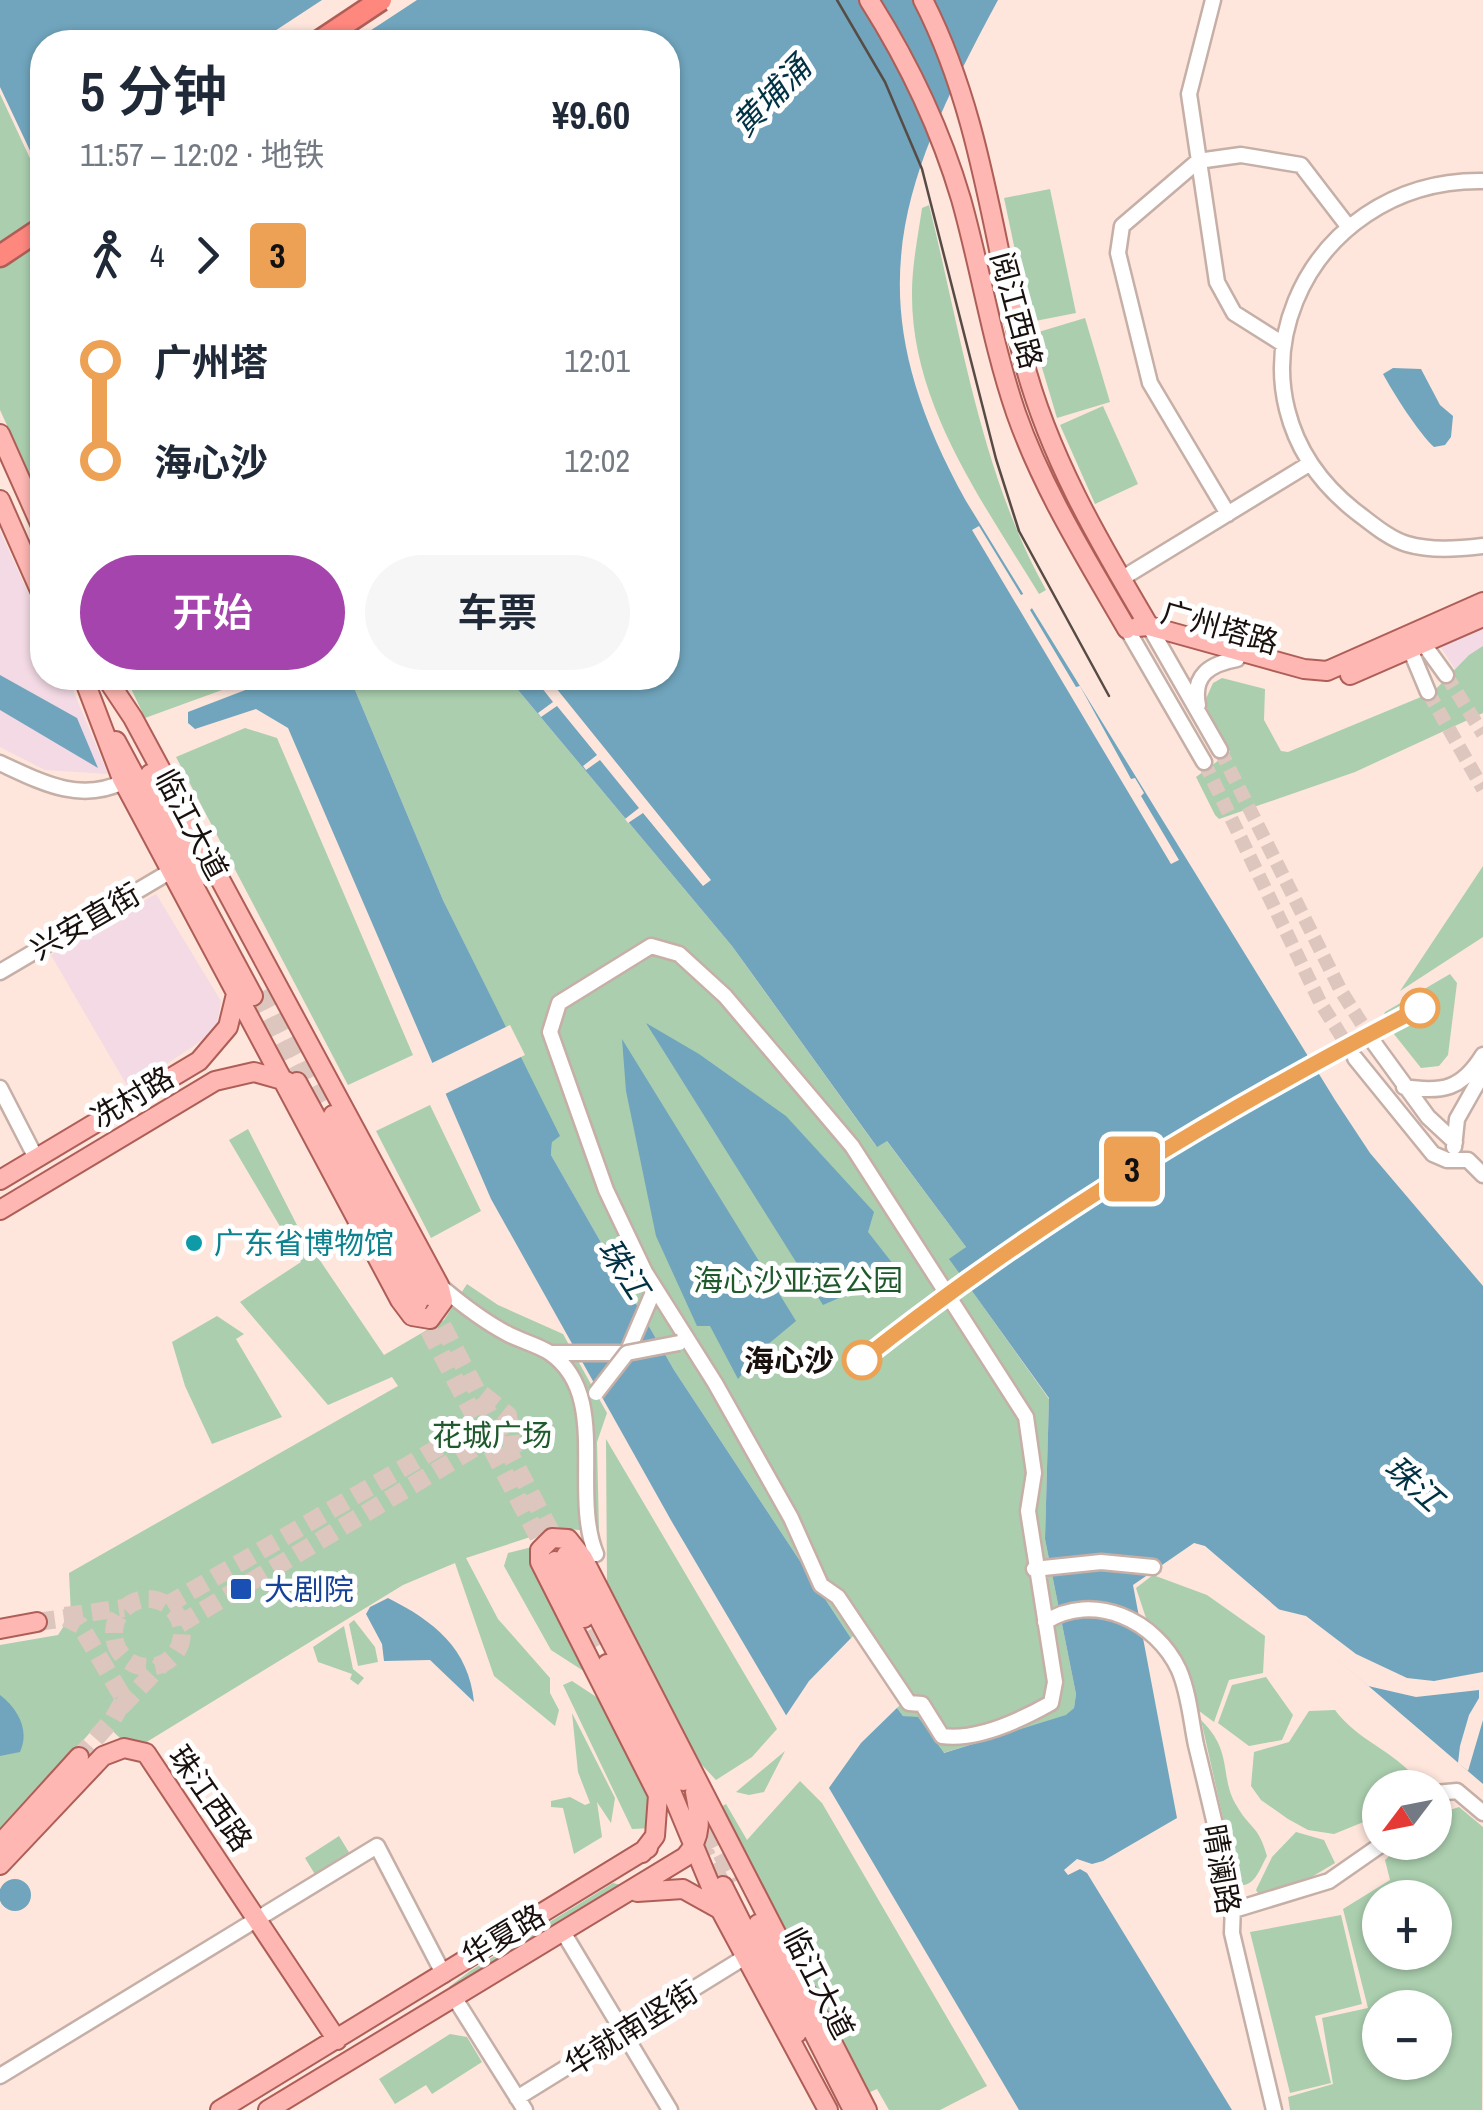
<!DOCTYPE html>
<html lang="zh">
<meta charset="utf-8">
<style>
body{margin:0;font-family:"Archivo Narrow","Noto Sans SC",sans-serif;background:#f6f6f7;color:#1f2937;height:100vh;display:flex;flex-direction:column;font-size:38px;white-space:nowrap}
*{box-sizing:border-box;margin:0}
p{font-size:32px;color:#747a83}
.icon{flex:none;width:55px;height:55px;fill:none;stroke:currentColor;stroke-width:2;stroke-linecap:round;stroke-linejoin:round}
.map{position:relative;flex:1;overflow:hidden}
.drawer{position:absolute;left:30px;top:30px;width:650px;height:660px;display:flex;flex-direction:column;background:#fff;border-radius:40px;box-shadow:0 2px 8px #0004}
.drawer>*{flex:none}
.badge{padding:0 20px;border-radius:8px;font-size:35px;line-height:65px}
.needle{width:65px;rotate:238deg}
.controls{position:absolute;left:1362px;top:1770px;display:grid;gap:20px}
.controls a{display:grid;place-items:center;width:90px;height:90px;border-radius:50%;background:#fff;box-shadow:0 2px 8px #0004;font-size:50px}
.map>.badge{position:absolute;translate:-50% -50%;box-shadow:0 0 0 5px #fff}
.legs{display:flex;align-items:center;gap:15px;height:110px;padding:0 50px;font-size:32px}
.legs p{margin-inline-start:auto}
.summary{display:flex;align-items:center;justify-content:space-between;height:170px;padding:0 50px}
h1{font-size:55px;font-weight:600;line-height:75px}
.primary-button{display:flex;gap:20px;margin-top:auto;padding:20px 50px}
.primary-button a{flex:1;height:115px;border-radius:60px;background:#a444ac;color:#fff;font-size:40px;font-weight:600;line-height:115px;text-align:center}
.primary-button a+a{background:#f6f6f7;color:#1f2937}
ul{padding:0 50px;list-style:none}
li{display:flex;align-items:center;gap:35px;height:100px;font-size:38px}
li i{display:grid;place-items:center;width:15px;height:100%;margin:0 12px;background:currentColor}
li i::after{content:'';width:25px;height:25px;margin:-12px;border:8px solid;border-radius:50%;background:#fff}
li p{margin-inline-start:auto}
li:first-child i{background:linear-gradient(#0000 50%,currentColor 0)}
li:last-child i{background:linear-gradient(currentColor 50%,#0000 0)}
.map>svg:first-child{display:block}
.commercial{fill:#f3dae4}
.green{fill:#aaceae;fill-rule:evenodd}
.water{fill:#70a5bd}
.pier{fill:#fee6dc}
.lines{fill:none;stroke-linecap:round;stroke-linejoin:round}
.minor-tunnel{stroke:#dcc6bd;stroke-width:14;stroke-dasharray:14 7;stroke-linecap:butt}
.major-tunnel{stroke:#dcc6bd;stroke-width:18;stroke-dasharray:18 9;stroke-linecap:butt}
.minor-casing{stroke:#c6afa6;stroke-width:19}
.major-casing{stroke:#ae5e57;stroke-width:22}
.highway-casing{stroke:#ae5e57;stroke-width:25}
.minor{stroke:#fff;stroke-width:14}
.major{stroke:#feb7b2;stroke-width:18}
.highway{stroke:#fe877e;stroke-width:20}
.tram{stroke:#574b46;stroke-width:2.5}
.minor-bridge-casing{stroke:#c6afa6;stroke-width:19;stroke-linecap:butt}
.highway-bridge-casing{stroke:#ae5e57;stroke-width:25;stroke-linecap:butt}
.minor-bridge{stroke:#fff;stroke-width:14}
.highway-bridge{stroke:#fe877e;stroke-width:20}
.line-1-casing{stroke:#fff;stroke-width:22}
.line-1{stroke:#eca154;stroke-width:15}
.stop-1-dot{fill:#fff;stroke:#eca154;stroke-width:5}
.culture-dot{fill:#0f9aa8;stroke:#fff;stroke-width:4}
.transit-dot{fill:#1a4fb4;stroke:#fff;stroke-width:4}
.labels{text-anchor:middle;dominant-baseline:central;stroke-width:10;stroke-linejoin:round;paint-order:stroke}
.street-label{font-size:30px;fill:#19110e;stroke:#fff}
.culture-label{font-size:30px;fill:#0d838f;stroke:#fff;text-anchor:start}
.park-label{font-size:30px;fill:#1f5a2c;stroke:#fff}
.stop-label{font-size:30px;font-weight:bold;fill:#19110e;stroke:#fff;text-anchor:end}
.transit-label{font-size:30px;fill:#164399;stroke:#fff;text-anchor:start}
.water-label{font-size:32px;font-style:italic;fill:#003244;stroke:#fff}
</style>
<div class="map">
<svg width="1483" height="2110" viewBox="0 0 1483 2110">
<rect width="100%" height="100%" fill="#fee6dc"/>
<!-- commercial -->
<path class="commercial" d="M0 531 42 623V678H68L108 774 45 770 0 747Z
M1483 624V712L1438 643Z
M156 894 221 1001 216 1031 129 1089 51 955Z"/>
<!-- green -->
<path class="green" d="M0 94 42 184V502L0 410Z
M1050 189 1076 313 1030 322 1004 198Z
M929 205C961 333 981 474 1046 590L1039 594C983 502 911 405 912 293 912 265 918 236 922 208Z
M1085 318 1110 402 1057 418 1032 334Z
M1103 406 1138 484 1095 504 1060 425Z
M1483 646V713L1355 772 1219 819 1215 815 1196 777 1230 752 1204 703 1213 683 1222 678 1265 689 1264 720 1281 751 1288 752 1433 692 1469 655Z
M126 678H230L233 686 145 718Z
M350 678H508L732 946 876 1146 886 1140 966 1247 950 1260 1049 1399 1045 1539 1076 1694 1074 1708 1066 1716 943 1753 918 1718 903 1716 897 1708 674 1370 551 1155 552 1141 559 1136 443 900Z
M245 728 277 738 413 1055 348 1085 176 757Z
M1483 866V937L1400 991Z
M1450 974 1457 983 1448 1055 1439 1066 1421 1068 1382 1019 1385 1012Z
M430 1105 481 1211 431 1238 376 1131Z
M248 1129 300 1231 384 1355 444 1320 467 1284 498 1305 563 1334 607 1413 597 1442 599 1532 558 1528 466 1558 498 1619 550 1678V1693L559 1710 555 1726 494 1676 455 1563 403 1585 145 1743 120 1738 101 1720 0 1835V1645L58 1635 71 1615 69 1573 398 1386 392 1377 328 1405 240 1302 301 1262 229 1140Z
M217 1316 244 1334 236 1339 282 1417 212 1444 185 1386 172 1342Z
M606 1439 777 1729 752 1757 716 1780 700 1763 607 1584Z
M536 1546 529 1553 531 1563 596 1679 551 1650 504 1566 508 1553Z
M1153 1575 1207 1595 1265 1636 1263 1673 1229 1680 1214 1722 1199 1711 1182 1656 1147 1621 1136 1588Z
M354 1620 375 1647 378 1662 358 1666 349 1624Z
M344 1626 353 1669 364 1678 358 1685 350 1679 352 1674 318 1662 313 1647Z
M1266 1677 1293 1715 1282 1740 1249 1746 1218 1723 1232 1685Z
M572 1681 604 1702 654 1800 653 1828 632 1829 563 1685Z
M1335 1710C1359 1743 1400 1752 1422 1787L1380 1788V1827L1366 1821 1334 1834 1308 1830 1288 1819 1261 1800 1251 1786 1254 1752 1289 1742 1309 1711Z
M572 1713 615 1798 611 1823 597 1802 602 1837 574 1854 563 1808 551 1807V1801L570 1797 585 1805 590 1803 578 1772Z
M1201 1720C1235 1753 1218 1778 1238 1808 1252 1831 1258 1825 1267 1856 1260 1868 1255 1888 1238 1885Z
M785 1751 764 1792 749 1795 736 1792Z
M800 1781 822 1803 987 2086 940 2110H889L877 2089 868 2093 719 1808 726 1804 747 1840Z
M1459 1807 1483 1827 1482 2110H1290L1288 2097 1333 2084 1322 2018 1368 2008 1343 1909 1390 1880 1385 1860 1403 1843 1435 1842V1815ZM1380 1898H1435V1952H1380ZM1380 2008H1435V2062H1380Z
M1296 1832 1324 1840 1335 1863 1300 1884 1259 1895 1256 1890 1272 1857Z
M339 1836 350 1854 316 1876 305 1858Z
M613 1883 621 1885 620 1889 451 1991 449 1987 470 1971Z
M1341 1915 1362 2004 1315 2016 1331 2083 1290 2093 1250 1932Z
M450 2034 467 2037 482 2062 432 2094 426 2085 395 2104 379 2079Z"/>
<!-- water -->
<path class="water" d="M0 0H998C896 189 855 300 966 501L1335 1100 1370 1153 1483 1286V1784L1205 1546 1194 1543 1133 1585 1177 1818 1103 1861 1092 1864 1077 1859 1064 1870 1068 1875 1080 1869 1087 1873 1232 2110H1019L672 1522 491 1199 288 728 256 709 195 729 188 723V712L248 689 251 678H350L443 900 560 1136 552 1142 551 1155 674 1370 897 1708 903 1716 918 1717 944 1753 1066 1715 1074 1708 1076 1694 1045 1539 1049 1398 949 1259 966 1247 887 1141 877 1147 732 946 508 678H668V42H42V176L0 87Z
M1393 368 1421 369 1440 405 1453 416 1451 437 1445 445 1434 447C1418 432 1394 394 1383 374Z
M0 675 77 718 98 768 0 710Z
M646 1023 699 1054 786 1116 874 1212 868 1232 904 1278 866 1286 823 1305Z
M622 1039 796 1321 760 1351 738 1379 710 1326H697L656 1236 626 1091Z
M388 1598C434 1621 469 1649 474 1702L430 1660 384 1661 382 1644 366 1614 370 1607Z
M0 1695C18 1709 30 1730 20 1752L0 1756Z
M-1 1895a16 16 0 1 1 32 0a16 16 0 1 1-32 0Z"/>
<!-- pier -->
<path class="pier" d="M322 0H417L353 42H258Z
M979 526 1021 595 1025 593 1033 607 1030 610 1076 687 1080 686 1131 779 1135 778 1144 793 1141 796 1179 860 1171 864 972 530Z
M534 678H548L711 880 703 886 643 813 628 823 625 819 639 808 600 760 586 770 583 766 597 755 557 706 541 717 538 713 553 702Z
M510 1025 525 1055 439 1097 426 1066Z
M1277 1609 1306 1616 1356 1654 1407 1678 1434 1681 1483 1672V1720L1468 1771 1458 1763 1460 1746 1469 1715 1479 1698V1690L1416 1697 1368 1686Z
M854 1635 900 1705 861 1743 826 1792 783 1720 809 1681Z"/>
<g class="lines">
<!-- minor-tunnel -->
<path class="minor-tunnel" d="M1446 675 1483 734
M1428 692 1483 789
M1220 750 1341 991 1374 1043
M1204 762 1320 1002 1355 1058"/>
<!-- major-tunnel -->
<path class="major-tunnel" d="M265 990 338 1129
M253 996 304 1093
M430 1302 560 1549
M416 1306 549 1557
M482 1394 508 1415 513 1453
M114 1633a34 34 0 1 1 68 0a34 34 0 1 1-68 0Z
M167 1605 472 1428
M575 1607 612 1676
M65 1616 124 1608
M37 1622 66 1618 80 1625 124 1699 113 1719 79 1757
M180 1624 483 1443
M121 1707 162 1664
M696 1806 736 1881
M699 1841 723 1886"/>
<defs>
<path id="minor" d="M1213 0 1189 94 1217 282 1234 313 1283 344
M1483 181C1302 178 1207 394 1355 511 1370 522 1389 539 1407 544 1431 551 1458 549 1483 546
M1228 514 1150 383 1118 253 1122 226 1198 161 1241 155 1301 165 1347 225
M1121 579 1309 464
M1149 626 1220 750
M1127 629 1204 762
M1428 692 1410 649 1415 632 1446 675
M1198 705C1192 675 1210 664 1237 659
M0 763C41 782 79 803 123 782
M651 946 679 954 725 996 852 1146 1026 1417 1034 1473 1028 1511 1055 1682 1051 1703C1021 1720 977 1741 942 1736L922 1704 909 1703 838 1597 821 1585 791 1518 715 1383 645 1272 606 1190 550 1032 559 1003Z
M0 972 171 871
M1374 1043 1428 1117 1455 1142
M1355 1058 1433 1154 1447 1160H1468L1483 1175
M1404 1087C1443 1093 1462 1089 1483 1055
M0 1088 36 1158
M1454 1147 1457 1119 1483 1073
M439 1285C460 1303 483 1321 508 1334 521 1341 538 1345 550 1353 611 1395 570 1491 596 1554
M550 1353H627L654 1290
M1034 1569 1101 1562 1153 1567
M1045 1622C1093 1591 1156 1620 1179 1670 1189 1693 1191 1721 1196 1745 1209 1798 1221 1850 1233 1903L1232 1933 1274 2110
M1435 1793 1457 1791 1483 1813
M1234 1910 1329 1881 1385 1842
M563 1932 670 2110
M454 1997 525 2110
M0 2076 377 1846 444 1975
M517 2098 745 1957"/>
<path id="major" d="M869 0C909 63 940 128 961 199 981 270 992 343 1016 413 1043 490 1086 558 1127 629
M923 0C981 113 992 236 1023 358 1048 455 1098 540 1149 626
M0 434 42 528
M0 500 42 595
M1137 627 1149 626 1304 669 1327 671 1483 602
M1350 675 1483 617
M87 687 122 779 400 1300 412 1316 430 1319 443 1301 439 1285 133 718 107 679
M116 741 253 996
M150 774 202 875
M297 1082 418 1303
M333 1115 429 1296
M0 1180 199 1061 228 1027 236 994
M0 1210 215 1081 254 1072 286 1081
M566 1555 683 1781
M555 1561 584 1618
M0 1629 37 1622
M607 1664 666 1779 721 1911 828 2110
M0 1844 79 1757
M642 1853 655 1836 658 1795 540 1562V1550L552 1538 568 1539 583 1558 867 2110
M0 1865 103 1756 124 1748 146 1753 337 2040
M723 1886 797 2033
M637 1892 683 1889 719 1909
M758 1924 853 2110
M220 2110 648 1848
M268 2110 685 1857C703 1837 700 1817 695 1792"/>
<path id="highway" d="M0 256 42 228"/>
</defs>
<!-- minor casing -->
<use href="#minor" class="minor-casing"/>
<!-- major casing -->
<use href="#major" class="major-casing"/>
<!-- highway casing -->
<use href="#highway" class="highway-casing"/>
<!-- minor -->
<use href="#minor" class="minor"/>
<!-- major -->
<use href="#major" class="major"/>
<!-- highway -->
<use href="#highway" class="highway"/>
<!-- tram -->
<path class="tram" d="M837 0 885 82 922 169 996 459 1019 531 1109 696"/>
<defs>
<path id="minor-bridge" d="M596 1393 627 1353 679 1343"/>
<path id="highway-bridge" d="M318 42 381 0"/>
</defs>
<!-- minor-bridge casing -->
<use href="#minor-bridge" class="minor-bridge-casing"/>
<!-- highway-bridge casing -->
<use href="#highway-bridge" class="highway-bridge-casing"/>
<!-- minor-bridge -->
<use href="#minor-bridge" class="minor-bridge"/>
<!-- highway-bridge -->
<use href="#highway-bridge" class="highway-bridge"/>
</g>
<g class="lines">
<defs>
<path id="line-1" d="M862 1360C1036 1222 1223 1109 1420 1008"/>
</defs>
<!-- line-1 casing -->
<use href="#line-1" class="line-1-casing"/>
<!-- line-1 -->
<use href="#line-1" class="line-1"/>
</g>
<!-- markers -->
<g class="stop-1-dot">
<circle cx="1420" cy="1008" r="18"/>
<circle cx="862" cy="1360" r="18"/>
</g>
<circle class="culture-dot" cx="194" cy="1243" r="10"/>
<rect class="transit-dot" x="229" y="1577" width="24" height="24" rx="5"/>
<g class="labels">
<!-- street labels -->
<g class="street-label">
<text transform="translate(1017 310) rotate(75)">阅江西路</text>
<text transform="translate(1220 627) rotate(16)">广州塔路</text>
<text transform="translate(192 824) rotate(62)">临江大道</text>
<text transform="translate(85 921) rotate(-30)">兴安直街</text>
<text transform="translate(132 1097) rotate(-31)">冼村路</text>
<text transform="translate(211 1798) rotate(55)">珠江西路</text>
<text transform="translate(1222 1869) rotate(80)">晴澜路</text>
<text transform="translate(503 1935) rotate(-31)">华夏路</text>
<text transform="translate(819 1983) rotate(63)">临江大道</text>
<text transform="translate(631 2028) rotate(-32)">华就南竖街</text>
</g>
<!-- culture labels -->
<g class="culture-label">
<text x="214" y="1243">广东省博物馆</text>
</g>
<!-- park labels -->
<g class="park-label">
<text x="798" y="1280">海心沙亚运公园</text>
<text x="492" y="1435">花城广场</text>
</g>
<!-- stop labels -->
<g class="stop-label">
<text x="834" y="1360">海心沙</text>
</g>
<!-- transit labels -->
<g class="transit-label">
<text x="264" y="1589">大剧院</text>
</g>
<!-- water labels -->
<g class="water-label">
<text transform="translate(771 96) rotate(-46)">黄埔涌</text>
<text transform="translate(624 1268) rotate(57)">珠江</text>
<text transform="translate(1414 1483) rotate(42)">珠江</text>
</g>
</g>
</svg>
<div class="controls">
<a><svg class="needle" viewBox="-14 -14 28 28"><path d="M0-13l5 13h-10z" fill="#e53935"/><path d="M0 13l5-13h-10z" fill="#747a83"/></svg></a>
<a>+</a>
<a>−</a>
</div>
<b class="badge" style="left:1132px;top:1169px;background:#eca154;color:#111">3</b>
<section class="drawer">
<div class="summary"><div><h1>5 分钟</h1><p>11:57 – 12:02 · 地铁</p></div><b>¥9.60</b></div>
<div class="legs"><svg class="icon" aria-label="walk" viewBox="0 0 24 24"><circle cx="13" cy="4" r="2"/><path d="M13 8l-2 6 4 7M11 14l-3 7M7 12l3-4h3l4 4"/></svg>4<svg class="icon" aria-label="forward" viewBox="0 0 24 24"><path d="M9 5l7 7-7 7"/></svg><b class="badge" style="background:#eca154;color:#111">3</b></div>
<ul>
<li><i style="color:#eca154"></i><b>广州塔</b><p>12:01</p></li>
<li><i style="color:#eca154"></i><b>海心沙</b><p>12:02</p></li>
</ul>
<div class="primary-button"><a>开始</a><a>车票</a></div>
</section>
</div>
